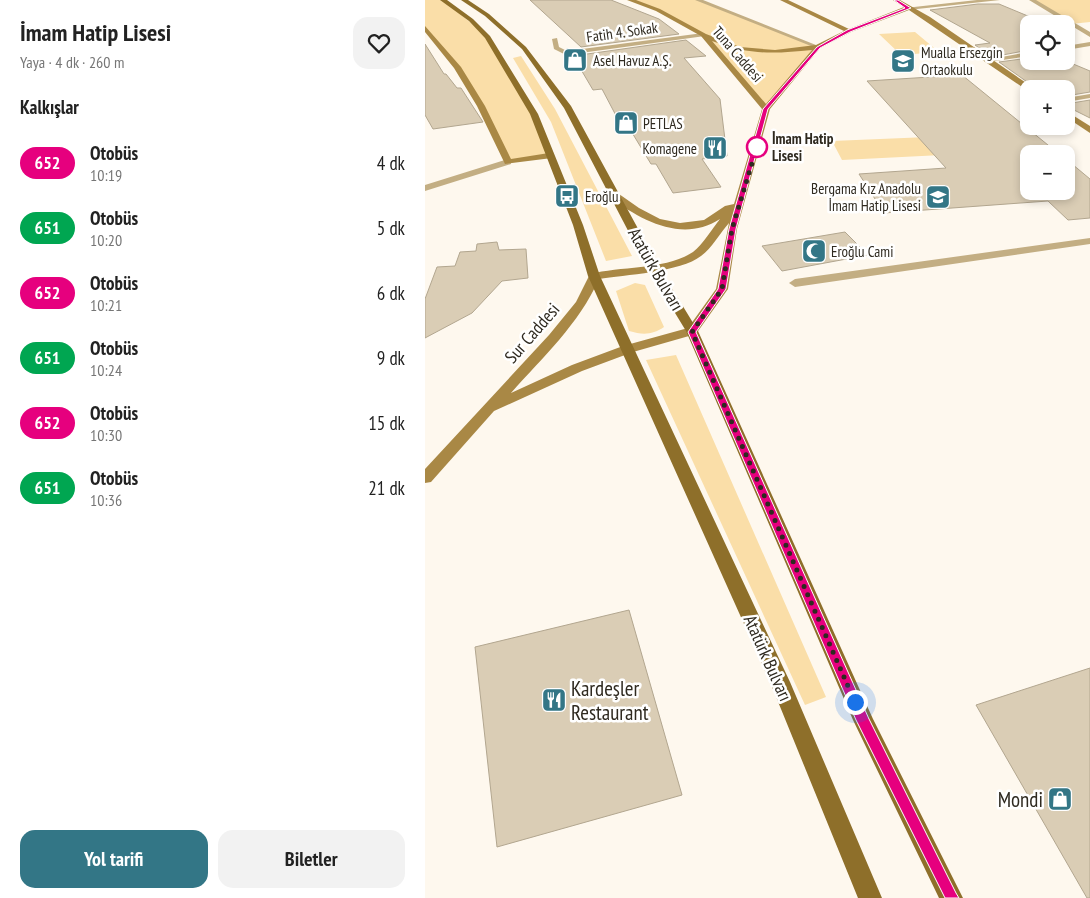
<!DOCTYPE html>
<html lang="tr">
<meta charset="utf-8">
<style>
body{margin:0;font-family:"PT Sans Narrow",sans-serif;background:#f2f2f2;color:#222;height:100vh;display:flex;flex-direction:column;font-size:19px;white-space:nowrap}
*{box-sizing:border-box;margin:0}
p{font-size:16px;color:#767676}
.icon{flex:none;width:28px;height:28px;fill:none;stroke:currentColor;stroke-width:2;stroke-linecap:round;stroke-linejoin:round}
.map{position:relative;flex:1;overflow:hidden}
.panel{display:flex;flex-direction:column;background:#fff;width:425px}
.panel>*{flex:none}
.badge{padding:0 10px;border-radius:16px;font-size:18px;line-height:32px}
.tools{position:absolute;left:595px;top:15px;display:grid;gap:10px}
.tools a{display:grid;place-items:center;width:55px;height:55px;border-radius:10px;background:#fff;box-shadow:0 2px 8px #0003;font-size:25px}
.you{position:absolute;width:25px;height:25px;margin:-12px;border:4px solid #fff;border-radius:50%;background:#1a73e8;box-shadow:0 0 0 8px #1a73e833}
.map>.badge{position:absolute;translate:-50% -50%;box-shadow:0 0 0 2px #fff}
h2{padding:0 20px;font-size:19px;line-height:45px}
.round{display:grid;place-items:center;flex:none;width:52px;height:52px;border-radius:15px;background:#f2f2f2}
.head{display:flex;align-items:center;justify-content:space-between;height:85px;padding:0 20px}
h1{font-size:24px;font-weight:800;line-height:38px}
.cta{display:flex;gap:10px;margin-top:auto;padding:10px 20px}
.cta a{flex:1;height:58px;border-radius:15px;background:#337686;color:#fff;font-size:20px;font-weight:800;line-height:58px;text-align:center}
.cta a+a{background:#f2f2f2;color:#222}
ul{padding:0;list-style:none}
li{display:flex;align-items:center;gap:15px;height:65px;padding:0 20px}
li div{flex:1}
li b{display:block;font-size:19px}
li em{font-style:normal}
li .badge{min-width:55px;font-weight:700;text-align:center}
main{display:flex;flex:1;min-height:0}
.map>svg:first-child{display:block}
.green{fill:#fadea8}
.building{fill:#dacdb5;stroke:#b2a68f}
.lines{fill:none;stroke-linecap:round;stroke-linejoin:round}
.street{fill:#c3ae83;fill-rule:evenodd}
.secondary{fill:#a98845;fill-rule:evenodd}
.primary{fill:#8e6f2a;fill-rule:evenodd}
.line{fill:#e6007e;stroke:#fff}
.walk{stroke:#2f2a20;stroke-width:5;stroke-dasharray:0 9}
.stop-dot{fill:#fff;stroke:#e6007e;stroke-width:2.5}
.labels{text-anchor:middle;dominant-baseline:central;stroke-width:5;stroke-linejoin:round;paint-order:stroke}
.far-street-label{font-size:15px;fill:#2f2a20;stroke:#fff}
.far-poi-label{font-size:15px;fill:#2f2a20;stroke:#fff;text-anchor:start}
.far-stop-label{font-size:15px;font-weight:bold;fill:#2f2a20;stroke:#fff;text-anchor:start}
.street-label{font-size:18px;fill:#2f2a20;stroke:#fff}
.near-poi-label{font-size:21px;fill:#2f2a20;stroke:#fff;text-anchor:start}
</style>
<main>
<section class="panel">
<div class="head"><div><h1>İmam Hatip Lisesi</h1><p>Yaya · 4 dk · 260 m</p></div><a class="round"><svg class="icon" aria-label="heart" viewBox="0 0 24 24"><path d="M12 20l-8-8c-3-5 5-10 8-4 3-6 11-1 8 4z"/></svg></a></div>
<h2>Kalkışlar</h2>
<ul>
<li><span class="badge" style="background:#e6007e;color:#fff">652</span><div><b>Otobüs</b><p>10:19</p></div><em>4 dk</em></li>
<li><span class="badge" style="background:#00a651;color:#fff">651</span><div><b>Otobüs</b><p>10:20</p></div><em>5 dk</em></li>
<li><span class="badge" style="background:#e6007e;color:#fff">652</span><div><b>Otobüs</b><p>10:21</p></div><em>6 dk</em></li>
<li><span class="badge" style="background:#00a651;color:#fff">651</span><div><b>Otobüs</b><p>10:24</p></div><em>9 dk</em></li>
<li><span class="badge" style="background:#e6007e;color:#fff">652</span><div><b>Otobüs</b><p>10:30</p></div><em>15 dk</em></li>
<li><span class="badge" style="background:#00a651;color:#fff">651</span><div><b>Otobüs</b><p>10:36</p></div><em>21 dk</em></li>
</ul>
<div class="cta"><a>Yol tarifi</a><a>Biletler</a></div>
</section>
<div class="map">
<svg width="665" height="898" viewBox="0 0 665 898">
<rect width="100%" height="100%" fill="#fef8ee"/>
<!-- green -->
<path class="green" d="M0 0H18L63 37 96 90 124 156 83 162 32 67 0 28Z
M205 0H273L393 47 341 109 278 35 233 10Z
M607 0H665V22L646 24Z
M490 32 514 52 476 55 454 34Z
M96 56 130 109 207 256 181 261 126 122 88 58Z
M503 137 517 155 417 160 407 141Z
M210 283 220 285 239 327C227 335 218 335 204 331L191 291Z
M251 355 401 697 380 705 221 360Z"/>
<!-- building -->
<path class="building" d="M105 0H186L234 19 254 34 156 47Z
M553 4H574L622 24H604V50L567 57 550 45 565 43 505 10Z
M261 40 281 56 259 58 295 99 302 156 277 159 296 187 248 193 231 164H226L203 126 197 127 177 89 168 90 148 56Z
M0 44 19 74H21L32 88H36L58 122 8 129 0 115Z
M604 58V61H641L665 71V92L641 96V89H612L574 62Z
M537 75 634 154H604V191H641V159L665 179V218L643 220 623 201 459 213 434 174 521 168 442 81Z
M665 100V118L641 106V104Z
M420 232 443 255 357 271 337 246Z
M72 242 74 250 101 249 103 278 77 281 47 313 0 338V299L12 267 30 266 35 252 51 251 52 244Z
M204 610 257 795 72 847 50 647Z
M665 668V898H662L551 705Z"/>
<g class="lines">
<!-- street -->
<path class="street" d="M270 0H278L396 47 391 48Z
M552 0H575L483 10 480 8Z
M604 0H611L665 32V37Z
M278 33 280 36 141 55 129 49 127 39 132 38 134 47 142 51Z
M665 42V46L641 50V46Z
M604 52V56L564 62 560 60Z
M665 94V98L641 102V98Z
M83 159 86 160V164L0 191V185Z
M665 238V244L370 287 364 283 370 279Z"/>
<!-- secondary -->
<path class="secondary" d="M202 0H211L235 9 281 34 315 47 350 50 391 45 419 31 355 0H363L424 29 479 7 468 0H475L505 17 610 89 603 91 484 10 426 32 395 48 345 109 312 229 303 289 271 334 208 352 157 371 69 411 6 482 0 483V469L124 335 151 302 165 274C196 266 241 270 268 252 278 244 287 229 295 219 258 243 217 221 186 198V194H194L214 208 235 219 255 223 279 220 300 206 309 204 337 109 276 36 231 11ZM287 41C324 55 347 54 387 50L341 104ZM304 223 291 289 263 328 198 346 147 365 86 393C118 357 154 324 174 279 199 275 256 272 276 256 287 248 295 233 304 223Z
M0 26 36 67 60 106 86 159 124 153 127 154V158L80 164 52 106 29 68 0 32Z
M641 111 665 126V133L641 117Z"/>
<!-- primary -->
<path class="primary" d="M15 0H22L48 19 65 36 113 114 158 225 175 276 365 682 457 898H433L345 682 163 276 148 225 105 114 60 38 44 21Z
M36 0H43L64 14 101 47 146 106 234 267 273 331 448 719 538 898H514L428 720 261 331 222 267 139 108 97 49 60 16Z"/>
</g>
<!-- line -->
<path class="line" d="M469 0H473L486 8 425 32 395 48 343 109 311 229 301 289 271 332 444 719 531 893 534 898H520L431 720 263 332 293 289 304 229 338 109 392 47 422 30 480 8Z"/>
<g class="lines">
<!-- walk -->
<path class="walk" d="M332 147 307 229 297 289 267 332 430 702"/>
</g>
<!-- icons -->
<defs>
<symbol id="shop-square" viewBox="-11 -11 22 22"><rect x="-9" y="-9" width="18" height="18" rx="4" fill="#337686" stroke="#fff"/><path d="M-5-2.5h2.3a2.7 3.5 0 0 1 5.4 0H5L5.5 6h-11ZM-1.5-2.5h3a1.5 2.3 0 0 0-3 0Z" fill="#fff"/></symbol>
<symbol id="school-square" viewBox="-11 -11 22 22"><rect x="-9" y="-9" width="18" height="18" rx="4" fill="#337686" stroke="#fff"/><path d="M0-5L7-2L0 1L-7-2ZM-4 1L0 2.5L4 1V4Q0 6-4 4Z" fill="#fff"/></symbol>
<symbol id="restaurant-square" viewBox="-11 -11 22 22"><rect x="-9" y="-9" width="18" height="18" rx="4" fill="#337686" stroke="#fff"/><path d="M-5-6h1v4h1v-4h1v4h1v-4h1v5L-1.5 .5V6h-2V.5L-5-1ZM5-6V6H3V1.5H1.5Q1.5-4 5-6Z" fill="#fff"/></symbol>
<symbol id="bus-square" viewBox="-11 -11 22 22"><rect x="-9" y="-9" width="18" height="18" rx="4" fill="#337686" stroke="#fff"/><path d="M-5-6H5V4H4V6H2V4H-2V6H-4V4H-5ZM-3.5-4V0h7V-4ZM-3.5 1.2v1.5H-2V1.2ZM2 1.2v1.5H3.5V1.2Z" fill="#fff"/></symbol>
<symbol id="mosque-square" viewBox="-11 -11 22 22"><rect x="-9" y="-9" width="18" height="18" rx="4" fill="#337686" stroke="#fff"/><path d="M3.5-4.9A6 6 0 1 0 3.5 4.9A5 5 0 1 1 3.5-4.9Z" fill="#fff"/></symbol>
</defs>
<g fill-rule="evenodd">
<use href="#shop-square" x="136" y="46" width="28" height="28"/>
<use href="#school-square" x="464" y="47" width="28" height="28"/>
<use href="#shop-square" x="187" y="109" width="28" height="28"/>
<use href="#restaurant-square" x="276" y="134" width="28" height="28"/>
<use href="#bus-square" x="128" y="182" width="28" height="28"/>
<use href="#school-square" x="499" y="183" width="28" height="28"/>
<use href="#mosque-square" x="375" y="237" width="28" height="28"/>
<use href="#restaurant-square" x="115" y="686" width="28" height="28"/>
<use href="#shop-square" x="621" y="785" width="28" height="28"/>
</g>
<!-- markers -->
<circle class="stop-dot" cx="332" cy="147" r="10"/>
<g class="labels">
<!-- far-street labels -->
<g class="far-street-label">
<text transform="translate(197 32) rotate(-8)">Fatih 4. Sokak</text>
<text transform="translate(313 54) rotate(49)">Tuna Caddesi</text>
</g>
<!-- far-poi labels -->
<g class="far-poi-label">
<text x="496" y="52">Mualla Ersezgin<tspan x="496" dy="17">Ortaokulu</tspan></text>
<text x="168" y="60">Asel Havuz A.Ş.</text>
<text x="218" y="123">PETLAS</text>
<text x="272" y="148" text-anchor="end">Komagene</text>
<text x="496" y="188" text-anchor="end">Bergama Kız Anadolu<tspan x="496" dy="17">İmam Hatip Lisesi</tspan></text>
<text x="160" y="196">Eroğlu</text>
<text x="406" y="251">Eroğlu Cami</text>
</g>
<!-- far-stop labels -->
<g class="far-stop-label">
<text x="347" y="138">İmam Hatip<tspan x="347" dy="17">Lisesi</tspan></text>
</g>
<!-- street labels -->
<g class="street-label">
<text transform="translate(231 269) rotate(60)">Atatürk Bulvarı</text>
<text transform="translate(107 333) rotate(-49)">Sur Caddesi</text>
<text transform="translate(343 658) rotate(66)">Atatürk Bulvarı</text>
</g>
<!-- near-poi labels -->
<g class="near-poi-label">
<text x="146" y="688">Kardeşler<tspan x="146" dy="24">Restaurant</tspan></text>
<text x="618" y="799" text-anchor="end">Mondi</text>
</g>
</g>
</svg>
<div class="tools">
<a><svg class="icon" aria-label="locate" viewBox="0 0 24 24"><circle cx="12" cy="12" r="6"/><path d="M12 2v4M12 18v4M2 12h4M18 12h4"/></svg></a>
<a>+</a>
<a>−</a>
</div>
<div class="you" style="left:430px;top:702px"></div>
</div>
</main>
